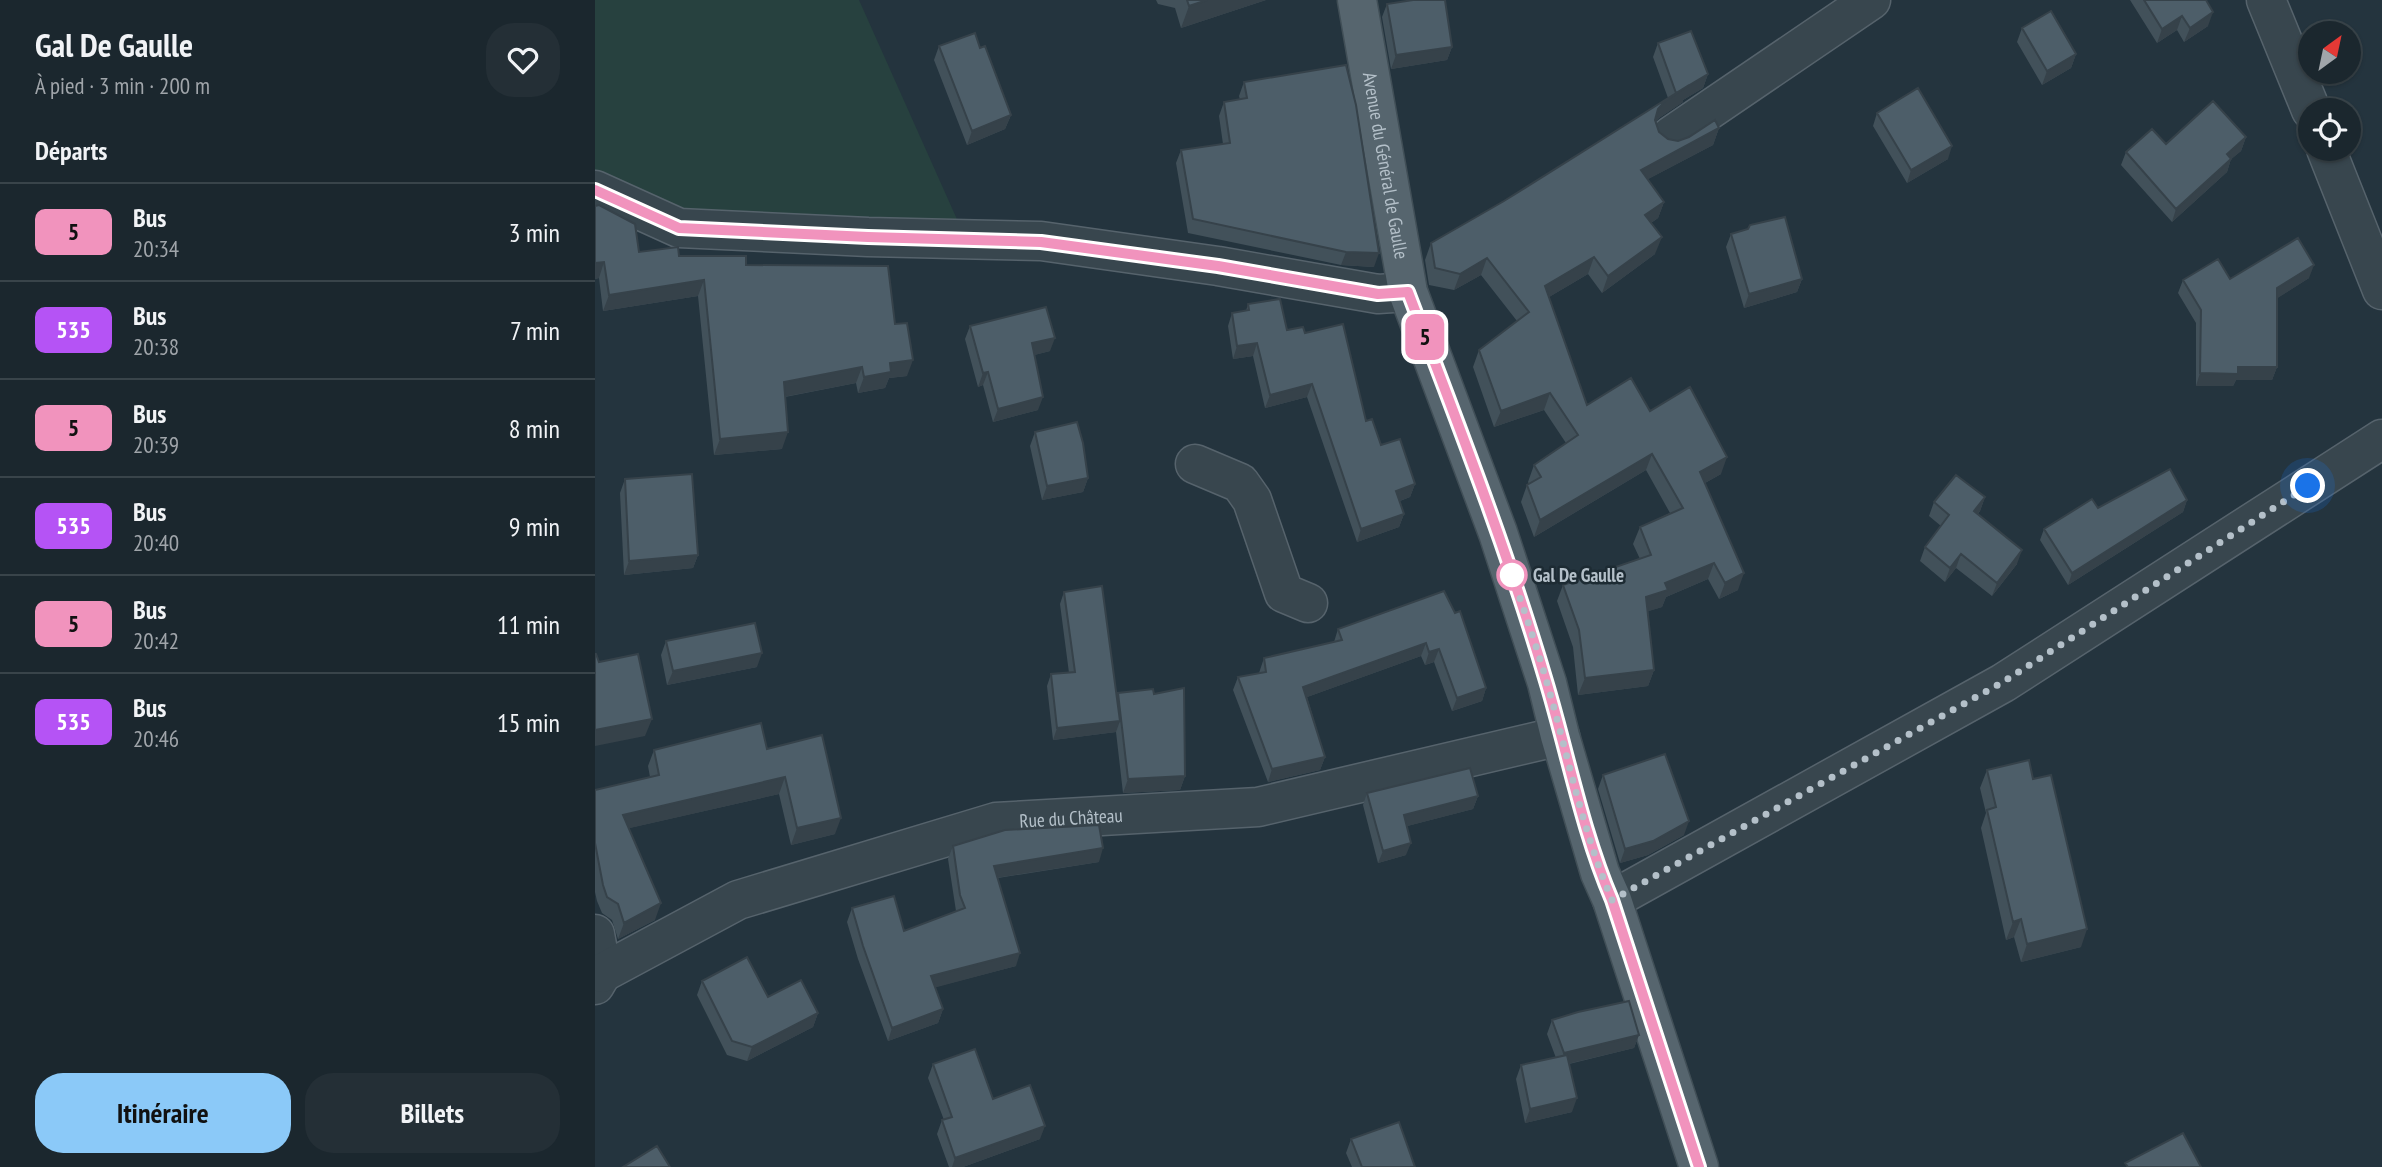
<!DOCTYPE html>
<html lang="fr">
<meta charset="utf-8">
<style>
body{margin:0;font-family:"PT Sans Narrow",sans-serif;background:#242f36;color:#f1f3f6;height:100vh;display:flex;flex-direction:column;font-size:26px;white-space:nowrap}
*{box-sizing:border-box;margin:0}
p{font-size:23px;color:#a0a5aa}
.icon{flex:none;width:38px;height:38px;fill:none;stroke:currentColor;stroke-width:2;stroke-linecap:round;stroke-linejoin:round}
.map{position:relative;flex:1;overflow:hidden}
.drawer{display:flex;flex-direction:column;background:#1b272e;width:595px}
.drawer>*{flex:none}
.badge{padding:0 14px;border-radius:10px;font-size:24px;line-height:46px}
.needle{width:46px;rotate:33deg}
.fabs{position:absolute;left:1703px;top:21px;display:grid;gap:14px}
.fabs a{display:grid;place-items:center;width:63px;height:63px;border-radius:50%;background:#1b272e;box-shadow:0 2px 5px #0004,0 0 0 2px #39444a;font-size:35px}
.you{position:absolute;width:35px;height:35px;margin:-18px;border:5px solid #fff;border-radius:50%;background:#1a73e8;box-shadow:0 0 0 10px #1a73e833}
.map>.badge{position:absolute;translate:-50% -50%;box-shadow:0 0 0 4px #fff}
h2{padding:0 35px;font-size:26px;line-height:63px}
.round{display:grid;place-items:center;flex:none;width:74px;height:74px;border-radius:28px;background:#242f36}
.overview{display:flex;align-items:center;justify-content:space-between;height:119px;padding:0 35px}
h1{font-size:33px;font-weight:700;line-height:52px}
.cta{display:flex;gap:14px;margin-top:auto;padding:14px 35px}
.cta a{flex:1;height:80px;border-radius:28px;background:#8bc9f8;color:#111;font-size:28px;font-weight:700;line-height:80px;text-align:center}
.cta a+a{background:#242f36;color:#f1f3f6}
ul{padding:0;list-style:none}
li{display:flex;align-items:center;gap:21px;height:98px;padding:0 35px;border-top:2px solid #39444a}
li div{flex:1}
li b{display:block;font-size:26px}
li em{font-style:normal}
li .badge{min-width:77px;font-weight:700;text-align:center}
main{display:flex;flex:1;min-height:0}
.map>svg:first-child{display:block}
.green{fill:#27413f}
.lines{fill:none;stroke-linecap:round;stroke-linejoin:round}
.minor-casing{stroke:#56636c;stroke-width:41}
.major-casing{stroke:#414f57;stroke-width:41}
.minor{stroke:#38464e;stroke-width:38}
.major{stroke:#56656e;stroke-width:38}
.wall{fill:#42515a}
.shaded-wall{fill:#36424a}
.building{fill:#4d5e69;stroke:#36424a;stroke-width:2}
.line-casing{stroke:#fff;stroke-width:16}
.line{stroke:#f193bd;stroke-width:10}
.walk{stroke:#b4c0c9;stroke-width:7;stroke-dasharray:0 12.6}
.stop-dot{fill:#fff;stroke:#f193bd;stroke-width:3.5}
.labels{text-anchor:middle;dominant-baseline:central;stroke-width:5;stroke-linejoin:round;paint-order:stroke}
.street-label{font-size:19px;fill:#b4c0c9;stroke:#1d2b33}
.stop-label{font-size:19px;font-weight:bold;fill:#b4c0c9;stroke:#1d2b33;text-anchor:start}
</style>
<main>
<section class="drawer">
<div class="overview"><div><h1>Gal De Gaulle</h1><p>À pied · 3 min · 200 m</p></div><a class="round"><svg class="icon" aria-label="heart" viewBox="0 0 24 24"><path d="M12 20l-8-8c-3-5 5-10 8-4 3-6 11-1 8 4z"/></svg></a></div>
<h2>Départs</h2>
<ul>
<li><span class="badge" style="background:#f193bd;color:#111">5</span><div><b>Bus</b><p>20:34</p></div><em>3 min</em></li>
<li><span class="badge" style="background:#b553f5;color:#fff">535</span><div><b>Bus</b><p>20:38</p></div><em>7 min</em></li>
<li><span class="badge" style="background:#f193bd;color:#111">5</span><div><b>Bus</b><p>20:39</p></div><em>8 min</em></li>
<li><span class="badge" style="background:#b553f5;color:#fff">535</span><div><b>Bus</b><p>20:40</p></div><em>9 min</em></li>
<li><span class="badge" style="background:#f193bd;color:#111">5</span><div><b>Bus</b><p>20:42</p></div><em>11 min</em></li>
<li><span class="badge" style="background:#b553f5;color:#fff">535</span><div><b>Bus</b><p>20:46</p></div><em>15 min</em></li>
</ul>
<div class="cta"><a>Itinéraire</a><a>Billets</a></div>
</section>
<div class="map">
<svg width="1787" height="1167" viewBox="0 0 1787 1167">
<rect width="100%" height="100%" fill="#24343e"/>
<!-- green -->
<path class="green" d="M0 0H264L365 226 89 223 0 174Z"/>
<g class="lines">
<defs>
<g id="minor">
<path d="M1671 0 1716 110"/>
<path d="M1076 136 1276 0"/>
<path d="M1731 149 1787 290"/>
<path d="M0 190 84 228 273 237 446 241 623 266 783 294 813 292"/>
<path d="M600 464 645 483 657 500 689 593 713 603"/>
<path d="M1017 900 1408 683 1787 439"/>
<path d="M0 934 7 973 0 985"/>
<path id="s1" d="M7 973 143 900 401 822 663 807 965 736"/>
</g>
<g id="major">
<path id="s2" d="M762 0 813 292 903 533 952 683 965 736 1005 873 1017 900 1104 1167"/>
</g>
</defs>
<!-- minor casing -->
<use href="#minor" class="minor-casing"/>
<!-- major casing -->
<use href="#major" class="major-casing"/>
<!-- minor -->
<use href="#minor" class="minor"/>
<!-- major -->
<use href="#major" class="major"/>
</g>
<!-- wall -->
<path class="wall" d="M561 0H671L586 28 580 8 563 4Z
M1535 0H1611L1613 26 1589 42 1582 30 1562 43Z
M792 4 857 47 852 60 796 69 787 17Z
M1427 28 1481 54 1476 68 1447 85 1422 42Z
M1063 43 1113 74 1108 88 1088 100V102L1064 118 1061 121 1064 132 1073 139 1083 141 1124 128 1118 145 1053 179 1069 202 1063 218 1056 223 1060 254 1007 293 993 274 954 297 992 405 1055 411 1126 474 1110 483 1143 590 1124 599 1113 579 1071 597 1067 607 1053 611 1059 670 1053 686 983 695 978 647 962 601 968 585 1045 559 1038 544 1045 527 1075 513 1051 470 939 537 926 502 932 485 934 484 933 482 939 465 971 443 949 410 899 427 878 367 884 350 922 321 886 275 859 290 834 285 830 260 836 243 909 201 1073 98 1058 57Z
M344 46 385 48 416 115 410 129 372 145 339 60Z
M649 82 779 267 746 265 593 233 581 163 586 150 628 144 624 116 629 102 645 100 644 96Z
M1282 113 1353 159 1312 183 1278 126Z
M1651 137 1646 151 1636 159 1632 172 1577 222 1526 165 1531 152 1571 144Z
M0 206 44 252 151 265 300 324 312 376 294 378 290 388 263 393 261 383 190 397 187 449 119 455 103 296 8 311 4 278 0 279Z
M1136 234 1207 279 1202 292 1149 308 1131 247Z
M1714 278 1682 298V367L1677 380H1641L1638 386H1601V323L1583 293 1588 280Z
M653 304 692 330 710 333 771 421 786 445 820 484 815 497 805 501 809 514 804 527 762 542 712 397 670 408 658 356 638 359 633 326 637 313 651 311Z
M375 326 455 351 439 355 443 410 398 422 388 385 383 387 370 339Z
M440 432 493 478 488 492 447 500 435 446Z
M30 479 103 555 98 568 29 575 25 493Z
M1390 497 1385 511 1383 514 1422 564 1397 596 1361 568 1350 582 1325 561 1330 547 1346 526 1334 516 1339 502Z
M1592 500 1588 512 1473 585 1445 540 1449 529 1503 508Z
M849 591 891 688 887 701 857 711 839 662 830 665 826 656 712 697 730 757 725 770 673 782 638 690 643 677 664 673 669 658 739 642 743 629Z
M469 592 522 696 523 693 559 694 590 776 585 790 528 793 521 732 458 740 452 686 456 674 474 673 465 604Z
M71 641 162 667 72 685 66 655Z
M172 749 240 834 196 845 184 794 34 828 60 920 23 939 17 920 7 913 2 901 0 892V790L55 777 53 766 59 750Z
M1392 770 1438 779 1486 947 1426 962 1419 937 1411 940 1386 828 1391 813 1385 788Z
M1008 775 1089 835 1053 855 1025 863 1003 789Z
M772 793 883 796 878 809 812 826 811 855 783 863 768 805Z
M358 846 504 862 403 878 421 966 340 987 348 1009 343 1023 293 1041 263 959 252 922 257 908 309 931 361 911 353 859Z
M107 981 173 997 223 1013 218 1027 152 1061 132 1055 102 995Z
M957 1020 1044 1035 1039 1048 974 1064 977 1112 930 1123 921 1079 926 1065 961 1058 952 1034Z
M338 1064 398 1099 445 1139 368 1167H354L342 1134 347 1120H349L333 1078Z
M756 1139 820 1167H757L751 1153Z"/>
<!-- shaded-wall -->
<path class="shaded-wall" d="M612 0H671L586 28 594 6Z
M1618 12 1613 26 1589 42 1595 28Z
M1587 16 1582 30 1562 43 1567 29Z
M857 47 852 60 796 69 801 55Z
M1481 54 1476 68 1447 85 1452 71Z
M1113 74 1108 88 1088 100V102L1064 118 1057 126 1063 109 1070 101 1094 85Z
M416 115 410 129 372 145 377 131Z
M1124 128 1118 145 1040 186 1046 170Z
M1651 137 1646 151 1627 167 1632 154Z
M1357 146 1353 159 1312 183 1316 170Z
M1636 159 1632 172 1577 222 1581 209Z
M1069 202 1063 218 1044 231 1050 215Z
M1067 237 1060 254 1007 293 1013 276Z
M751 252 784 253 779 267 746 265Z
M999 257 993 274 944 303 950 286Z
M892 258 886 275 859 290 865 274Z
M9 262 4 278 0 279V263Z
M1719 265 1714 278 1678 301 1682 288Z
M1207 279 1202 292 1149 308 1154 294Z
M109 280 103 296 8 311 14 295Z
M460 338 455 351 432 357 437 343Z
M662 343 658 356 638 359 642 346Z
M318 360 312 376 294 378 290 388 263 393 269 377 295 363Z
M267 367 261 383 183 398 189 382Z
M1643 367H1682L1677 380H1641L1638 386H1601L1605 373Z
M393 372 388 385 383 387 388 373Z
M717 384 712 397 670 408 675 395Z
M955 393 949 410 899 427 906 411Z
M448 397 443 410 398 422 403 409Z
M193 432 187 449 119 455 125 439Z
M1057 454 1051 470 939 537 945 520Z
M1132 457 1126 474 1099 489 1105 472Z
M493 478 488 492 447 500 452 486Z
M820 484 815 497 796 504 801 491Z
M1390 497 1385 511 1374 525 1379 511Z
M1592 500 1588 512 1473 585 1477 573Z
M809 514 804 527 762 542 766 529Z
M1427 550 1422 564 1397 596 1402 583Z
M1366 554 1361 568 1350 582 1355 568Z
M103 555 98 568 29 575 34 561Z
M1119 563 1113 579 1071 597 1067 607 1045 614 1051 597 1070 583Z
M1149 573 1143 590 1124 599 1130 583Z
M831 643 826 656 704 700 708 687Z
M844 649 839 662 830 665 834 652Z
M167 653 162 667 72 685 78 671Z
M1059 670 1053 686 983 695 990 678Z
M891 688 887 701 857 711 862 698Z
M57 719 50 736 0 746V730Z
M525 721 521 732 458 740 462 728Z
M730 757 725 770 673 782 677 769Z
M590 776 585 790 528 793 533 779Z
M190 777 184 794 22 831 28 815Z
M883 796 878 809 805 828 809 815Z
M246 818 240 834 196 845 202 828Z
M1094 821 1089 835 1053 855 1025 863 1030 849Z
M816 843 811 855 783 863 788 851Z
M508 848 504 862 394 879 399 866Z
M66 903 60 920 23 939 29 923Z
M1426 919 1419 937 1411 940 1418 922Z
M1492 929 1486 947 1426 962 1432 944Z
M425 953 421 966 331 990 336 976Z
M348 1009 343 1023 293 1041 297 1028Z
M223 1013 218 1027 152 1061 157 1047Z
M1044 1035 1039 1048 964 1066 969 1053Z
M982 1098 977 1112 930 1123 935 1109Z
M450 1126 445 1139 368 1167H357L360 1158Z"/>
<!-- building -->
<path class="building" d="M592 0H612L594 6Z
M818 0H850L857 47 801 55 792 4Z
M1549 0H1611L1618 12 1595 28 1587 16 1567 29Z
M1456 11 1481 54 1452 71 1427 28Z
M1096 31 1113 74 1081 93 1063 43Z
M380 33 385 48 390 46 416 115 377 131 344 46Z
M751 65 761 105 784 253 751 252 598 219 586 150 635 143 629 102 652 98 649 82Z
M1094 85 1070 101 1063 109 1060 120 1064 132 1073 139 1083 141 1094 137 1120 120 1124 128 1046 170 1069 202 1050 215 1067 237 1013 276 999 257 950 286 992 405 1036 378 1055 411 1095 387 1132 457 1105 472 1149 573 1130 583 1119 563 1070 583 1073 590 1051 597 1059 670 990 678 984 630 968 585 1056 555 1045 527 1088 508 1057 454 945 520 932 485 946 477 939 465 983 435 955 393 906 411 884 350 934 312 892 258 865 274 840 268 836 243 909 201Z
M1323 88 1357 146 1316 170 1282 113Z
M1618 101 1651 137 1632 154 1636 159 1581 209 1531 152 1557 129 1571 144Z
M4 205 40 224 44 252 83 247 84 256H151V265L293 266 300 324 312 323 318 360 295 363 296 372 269 377 267 367 189 382 193 432 125 439 109 280 14 295 9 262 0 263V206Z
M1190 217 1207 279 1154 294 1136 234 1153 229 1155 225Z
M1703 238 1719 265 1682 288V367H1643V374L1605 373 1606 310 1588 280 1623 259 1635 279Z
M685 299 692 330 708 327 710 333 748 324 771 421 777 419 786 445 805 439 820 484 801 491 809 514 766 529 717 384 675 395 662 343 642 346 637 313 654 310 653 304Z
M451 307 460 338 437 343 448 397 403 409 393 372 388 373 375 326Z
M482 422 488 443 493 478 452 486 440 432Z
M1575 469 1592 500 1477 573 1449 529 1497 499 1503 508Z
M97 474 103 555 34 561 30 479Z
M1361 475 1390 497 1379 511 1427 550 1402 583 1366 554 1355 568 1330 547 1354 515 1339 502Z
M507 586 525 721 462 728 456 674 480 672 469 592Z
M849 591 860 613 865 611 891 688 862 698 844 649 834 652 831 643 708 687 730 757 677 769 643 677 671 672 669 658 747 640 743 629Z
M160 623 167 653 78 671 71 641Z
M0 654H1L4 662 43 654 57 719 0 730Z
M589 688 590 776 533 779 523 693 558 689 559 694Z
M166 723 172 749 227 735 246 818 202 828 190 777 28 815 66 903 29 923 23 904 12 897 8 885 0 843V790L64 775 59 750Z
M1070 754 1094 821 1058 841 1030 849 1008 775Z
M1434 760 1438 779 1456 775 1492 929 1432 944 1426 919 1418 922 1392 810 1401 807 1392 770Z
M875 768 883 796 809 815 816 843 788 851 772 793Z
M504 825 508 848 399 866 425 953 336 976 348 1009 297 1028 268 946 257 908 299 896 309 931 370 908 365 895 358 846 410 830Z
M152 957 173 997 206 980 223 1013 157 1047 137 1041 107 981Z
M1034 1001 1044 1035 969 1053 957 1020 983 1012Z
M380 1049 398 1099 435 1085 450 1126 360 1158 347 1120 357 1117 338 1064Z
M972 1055 982 1098 935 1109 926 1065Z
M804 1122 820 1167H767L756 1139Z
M1588 1133 1606 1167H1533L1530 1163Z
M62 1146 75 1167H28Z"/>
<g class="lines">
<defs>
<path id="line" d="M0 190 84 228 273 237 446 242 623 266 783 294 813 292C862 421 912 549 951 681 973 754 987 830 1017 900L1104 1167"/>
</defs>
<!-- line casing -->
<use href="#line" class="line-casing"/>
<!-- line -->
<use href="#line" class="line"/>
<!-- walk -->
<path class="walk" d="M917 575C929 610 942 647 952 683 973 755 987 830 1017 900L1408 682 1713 486"/>
</g>
<!-- markers -->
<circle class="stop-dot" cx="917" cy="575" r="14"/>
<g class="labels">
<!-- street labels -->
<g class="street-label">
<text stroke="none"><textPath href="#s2" startOffset="168">Avenue du Général de Gaulle</textPath></text>
<text stroke="none"><textPath href="#s1" startOffset="499">Rue du Château</textPath></text>
</g>
<!-- stop labels -->
<g class="stop-label">
<text x="938" y="575">Gal De Gaulle</text>
</g>
</g>
</svg>
<div class="fabs">
<a><svg class="needle" viewBox="-14 -14 28 28"><path d="M0-13l5 13h-10z" fill="#e53935"/><path d="M0 13l5-13h-10z" fill="#a0a5aa"/></svg></a>
<a><svg class="icon" aria-label="locate" viewBox="0 0 24 24"><circle cx="12" cy="12" r="6"/><path d="M12 2v4M12 18v4M2 12h4M18 12h4"/></svg></a>
</div>
<div class="you" style="left:1713px;top:486px"></div>
<b class="badge" style="left:830px;top:337px;background:#f193bd;color:#111">5</b>
</div>
</main>
